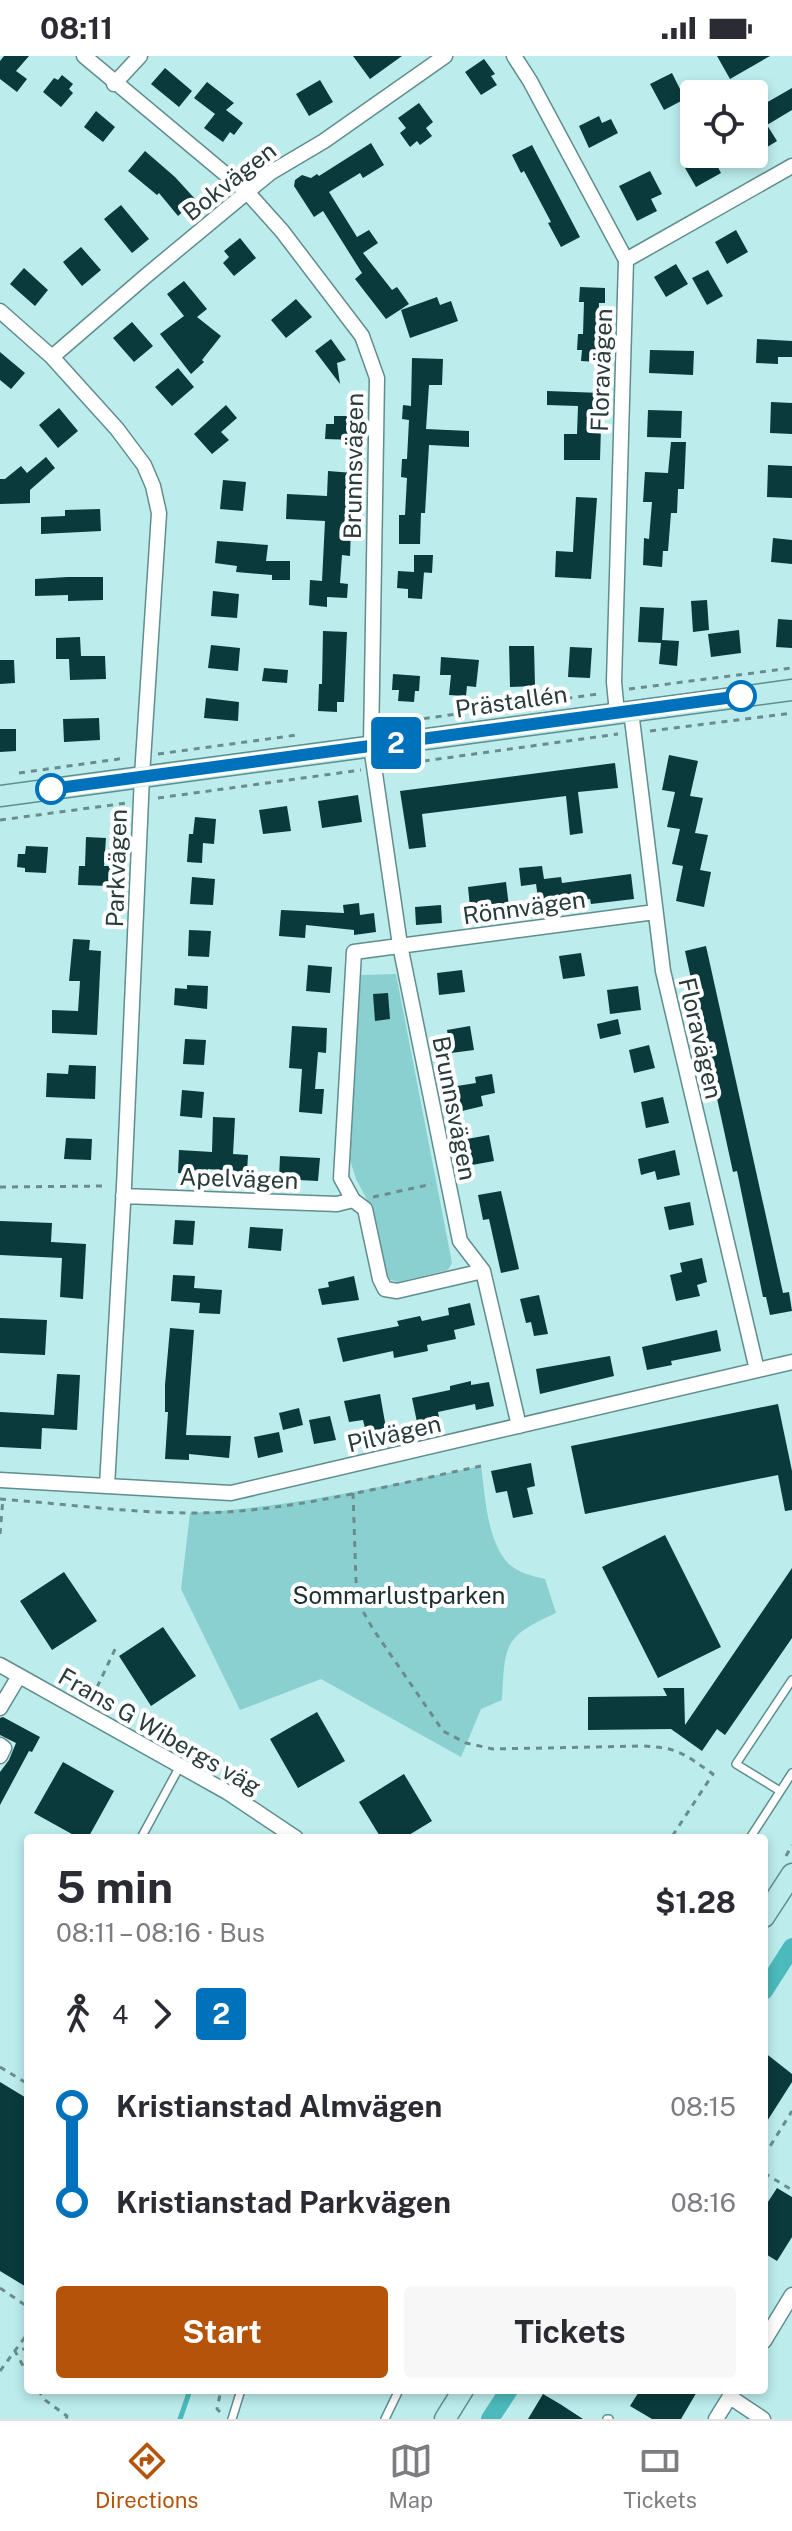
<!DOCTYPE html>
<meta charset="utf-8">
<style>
body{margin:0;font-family:"Public Sans",sans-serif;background:#f7f7f7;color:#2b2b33;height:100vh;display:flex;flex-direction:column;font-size:30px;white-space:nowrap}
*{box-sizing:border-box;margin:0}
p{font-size:26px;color:#7c7c81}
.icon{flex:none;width:44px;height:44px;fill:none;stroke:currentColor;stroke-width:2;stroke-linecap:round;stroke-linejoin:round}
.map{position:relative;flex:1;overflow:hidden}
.panel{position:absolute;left:24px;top:1778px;width:744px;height:560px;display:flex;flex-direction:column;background:#fff;border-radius:8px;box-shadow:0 4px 12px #0003}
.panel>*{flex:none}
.badge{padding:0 16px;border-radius:6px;font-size:28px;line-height:52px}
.controls{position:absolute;left:680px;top:24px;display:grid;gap:16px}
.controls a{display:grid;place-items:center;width:88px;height:88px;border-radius:8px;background:#fff;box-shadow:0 4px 12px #0003;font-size:40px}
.map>.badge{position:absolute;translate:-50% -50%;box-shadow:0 0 0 4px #fff}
.legs{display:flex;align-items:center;gap:12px;height:88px;padding:0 32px;font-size:26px}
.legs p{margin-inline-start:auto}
.headline{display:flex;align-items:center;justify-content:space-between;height:136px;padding:0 32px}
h1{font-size:44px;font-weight:700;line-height:60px}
.cta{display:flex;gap:16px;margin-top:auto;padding:16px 32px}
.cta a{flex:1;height:92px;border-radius:8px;background:#b45309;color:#fff;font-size:32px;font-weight:700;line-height:92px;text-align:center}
.cta a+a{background:#f7f7f7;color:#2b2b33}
ul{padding:0 32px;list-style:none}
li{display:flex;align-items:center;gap:28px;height:96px;font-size:30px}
li i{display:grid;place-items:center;width:12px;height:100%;margin:0 10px;background:currentColor}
li i::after{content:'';width:20px;height:20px;margin:-10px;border:6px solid;border-radius:50%;background:#fff}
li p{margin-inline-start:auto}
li:first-child i{background:linear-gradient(#0000 50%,currentColor 0)}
li:last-child i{background:linear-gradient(currentColor 50%,#0000 0)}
.status{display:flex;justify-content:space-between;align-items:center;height:56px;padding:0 40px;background:#fff;direction:ltr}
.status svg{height:22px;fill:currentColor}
.menu{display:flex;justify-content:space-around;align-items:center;height:112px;border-top:2px solid #e1e1e2;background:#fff;font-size:22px;color:#7c7c81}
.menu a{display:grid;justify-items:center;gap:4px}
.menu .current{color:#b45309}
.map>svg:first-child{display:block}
.green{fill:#8bd0d0}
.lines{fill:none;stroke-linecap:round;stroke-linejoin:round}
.stream{stroke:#4cbabc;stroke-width:5}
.canal{stroke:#4cbabc;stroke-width:18}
.building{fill:#0a3a3b}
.lane-casing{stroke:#608d8d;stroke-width:10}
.street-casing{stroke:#608d8d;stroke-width:17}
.secondary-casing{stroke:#608d8d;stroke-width:23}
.path{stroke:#6b8c8c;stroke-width:3;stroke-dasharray:6 6;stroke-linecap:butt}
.lane{stroke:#fff;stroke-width:7}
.street{stroke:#fff;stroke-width:14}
.secondary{stroke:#bdeced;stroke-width:20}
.line-1-casing{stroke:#fff;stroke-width:18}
.line-1{stroke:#0072bc;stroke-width:12}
.stop-1-dot{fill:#fff;stroke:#0072bc;stroke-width:4}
.labels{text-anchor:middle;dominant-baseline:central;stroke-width:8;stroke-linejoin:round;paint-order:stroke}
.street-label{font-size:24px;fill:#283c3c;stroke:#fff}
.park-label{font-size:24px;fill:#1a2e2e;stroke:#fff}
</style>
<div class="status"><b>08:11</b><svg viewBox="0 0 49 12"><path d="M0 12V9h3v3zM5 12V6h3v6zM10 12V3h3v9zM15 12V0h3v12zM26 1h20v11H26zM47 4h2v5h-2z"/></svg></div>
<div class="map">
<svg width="792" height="2363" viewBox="0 0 792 2363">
<rect width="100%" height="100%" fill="#bcecec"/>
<!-- green -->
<path class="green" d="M396 918 452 1207 448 1214 398 1226 388 1223 371 1151 356 1123 350 1104 361 919Z
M481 1410C485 1438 487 1487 509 1508 519 1517 532 1520 545 1523L556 1557C503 1581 505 1588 502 1644L481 1653 461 1701 321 1623 240 1654 181 1533 190 1457C290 1452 383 1430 481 1410Z"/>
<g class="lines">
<!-- stream -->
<path class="stream" d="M180 2363 190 2334"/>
<!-- canal -->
<path class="canal" d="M764 1935 792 1891
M490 2363 509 2334"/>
</g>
<!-- building -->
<path class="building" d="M4 0H29L16 15 27 23 17 36 0 23V5Z
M353 0H402L370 23Z
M717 0H770L730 23Z
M484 3 495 18 491 20 497 29 481 39 465 16Z
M165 12 192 35 179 51 151 28Z
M672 17 685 43 664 54 650 28Z
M62 19 73 28 69 33 73 37 61 51 43 36 54 22 58 24Z
M320 24 333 46 309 60 296 38Z
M207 26 234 47 226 54 243 67 234 79 230 76 223 86 204 72 215 58 194 42Z
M792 32V54L767 69 777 85 754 99V46L757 52Z
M419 47 433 66 426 72 432 80 420 89 417 85 410 91 400 77 406 72 398 62Z
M96 55 115 71 103 86 84 71Z
M599 60 602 67 611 63 618 77 589 92 579 70Z
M371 87 384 109 363 122 360 117 329 136 357 181 369 174 378 187 363 197 392 234 397 231 409 248 386 263 355 223 362 217 323 155 314 161 294 130 295 124 302 119 311 122 317 118 319 120Z
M532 89 580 181 561 191 548 167 551 166 524 115 521 117 512 99Z
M145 95 175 121 196 144 178 160 159 137 157 139 128 115Z
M711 98 721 117 696 131 685 112Z
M650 115 662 138 651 143 657 155 637 165 619 130Z
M121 149 149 183 132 197 104 163Z
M736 174 748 196 727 208 715 186Z
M240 182 256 202 234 220 223 207 229 201 224 195Z
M81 191 101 214 82 230 63 206Z
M676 208 688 228 666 241 654 221Z
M24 212 48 234 35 250 10 228Z
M708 214 723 240 707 249 692 222Z
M184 225 207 253 197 261 221 280 202 304 204 306 191 318 160 278 184 260 167 238Z
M580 231 605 232V247H599L598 279H605L604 294H598V306L581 305 582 294H577L578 278H583L584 246H579Z
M437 241 440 249 451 245 458 265 410 282 401 254Z
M296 243 312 261 286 282 271 264Z
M132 266 153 290 134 306 113 282Z
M331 283 346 304 337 307 340 328 315 295Z
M757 283 792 285V301H778V308L756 307Z
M650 294 694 295 693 319 649 317Z
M0 296 25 317 11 333 0 324Z
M412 302 443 303 442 329H429L426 373 469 375V391L429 389 425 457H421L420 488H399V459H405L407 422 401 421 402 403H407L409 364 402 363 403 349 411 350Z
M178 312 194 331 172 350 155 331Z
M547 335 602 337 600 404H564V378H577L578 350 547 349Z
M771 346 792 347V378L770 377Z
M226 349 237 362 221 376 229 384 212 398 194 378Z
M59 352 78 375 58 392 39 369Z
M648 354 682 355 681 382 647 381Z
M334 360H354L353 384 325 383 326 368H334Z
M671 386H686L684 433H678L677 457H671L668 495H663L662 511 643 509 644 482 649 483 652 446H643L645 416 668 417Z
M46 401 55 412 30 434V447L0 448V423H5L21 410 27 417Z
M768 409 792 410V442L767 441Z
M328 415 353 417 350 500 342 499 340 527 348 528 347 542 327 541V551L309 549 310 524 322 525 325 465 286 463 287 438 327 440Z
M223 424 246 426 243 455 220 453Z
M576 441 597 442 591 523 555 521 556 495 573 496Z
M100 453 101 475 41 478V461L65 460V454Z
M773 482 792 484V508L771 506Z
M217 485 268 489 266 505H290V524H272V519L236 516 237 510 215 507Z
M414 499H433L432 517 421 516H424L422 543 408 542V533L397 532 398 515 414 516Z
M67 521H103V544L68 545V539L35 540V523Z
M213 535 239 538 237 562 211 560Z
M707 544 709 574 693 576 691 545Z
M640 551 664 552 662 584 679 585 677 610 659 608 661 587 638 586Z
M778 563 792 564V592L776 591Z
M739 574 741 597 711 601 708 578Z
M323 575 347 576 344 646H337V656L318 655 319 628H322Z
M80 581 81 600H105L106 623 70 624 69 603H56V582Z
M211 589 240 592 238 615 208 612Z
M509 590H534L535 630 510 631Z
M570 591 592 592 590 622 568 621Z
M441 601 479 604 476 631 467 630 466 640 449 639 451 619H440Z
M0 604H14L15 627 0 628Z
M264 612 288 614 287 627 262 625Z
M393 618 420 620 419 635H415L414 646 398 645 399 634H392Z
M206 642 239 646 238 665 204 662Z
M99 662 100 684 64 686 63 663Z
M0 673H16V695L0 696Z
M669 699 698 705 690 740 703 742 695 777 708 779 700 814 711 816 704 851 676 845 683 810 672 808 680 773 667 771 675 736 662 734Z
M615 707 618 732 578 736 583 777 570 779 566 740 422 758 426 791 409 793 400 735Z
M358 739 362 766 322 772 318 745Z
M287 750 291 775 263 778 259 754Z
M195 761 216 763 214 788 203 787 202 807 187 806 189 778H193Z
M86 781 106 782 104 810H110L109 830 78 829 79 810H85Z
M26 790 48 791 46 817 25 816V812L17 811 18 798H25Z
M542 810 544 823 561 821 562 827 631 818 634 843 591 848 590 843 539 849 536 828 521 830 519 812Z
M192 821 215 823 213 849 190 848Z
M506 826 509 851 485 854 484 849 470 851 468 831Z
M359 847 360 859 374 857 376 876 354 879V874L306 869 305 882 279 880 281 854 344 857 343 849Z
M441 849 442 867 416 869 415 851Z
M189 874 211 875 209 901 188 900Z
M73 883 90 884 89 894 101 895 97 979 52 977V954L78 955 80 925H69Z
M706 890 783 1237 789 1236 792 1255 770 1259 766 1241H763L737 1115 733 1116 685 895Z
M581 897 585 920 563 923 559 900Z
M308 909 332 911 330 937 306 935Z
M462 914 465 936 439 939 437 917Z
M187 929 208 930 207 953 174 949 175 932 187 933Z
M638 930 641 954 610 958 607 934Z
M388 937 390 963 375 965 373 938Z
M618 963 621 978 600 983 597 968Z
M292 970 327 972 326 997 318 996 315 1033H324L322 1058 299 1056 302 1013 289 1012Z
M470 970 474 994 451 997 447 974Z
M185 983 206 984 204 1009 183 1008Z
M649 989 655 1012 634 1017 629 994Z
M69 1009 96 1010 95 1043 46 1041 47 1017 68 1018Z
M492 1018 495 1037 481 1040 483 1050 462 1055 457 1030 476 1027 475 1021Z
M182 1034 204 1036 202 1062 180 1060Z
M663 1041 669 1067 646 1072 641 1046Z
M213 1061 235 1062 233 1098 248 1099 247 1116 208 1113V1119L178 1117 179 1094 212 1096Z
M489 1079 494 1105 472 1109 467 1083Z
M66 1082 92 1083 91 1104 64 1103Z
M675 1094 680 1119 657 1124 655 1115 641 1119 638 1103Z
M280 1100 320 1102 318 1125 279 1123Z
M501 1135 519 1213 501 1217 489 1163 483 1164 478 1139Z
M690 1146 694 1169 669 1174 664 1151Z
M175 1164 195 1165 193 1189 173 1188Z
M0 1165 52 1167 51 1186 86 1188 83 1243 60 1241 62 1202 0 1199Z
M250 1171 283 1173 281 1195 248 1192Z
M702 1202 707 1226 697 1229 700 1240 676 1245 670 1219 682 1216 680 1207Z
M173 1219 195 1220 194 1232 222 1234 220 1258 199 1257 200 1247 171 1245Z
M354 1220 359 1244 322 1249 318 1233 329 1231 328 1226Z
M539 1239 548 1278 534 1280 531 1266 526 1267 520 1243Z
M470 1247 475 1269 454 1274 456 1283 427 1289 428 1295 394 1302 393 1295 343 1306 337 1282 399 1270 397 1265 420 1260 422 1265 449 1259 448 1252Z
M0 1262 47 1264 45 1299 0 1297Z
M170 1272 194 1274 186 1379 231 1380 229 1402 189 1398V1404L165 1403 168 1356H165V1329Z
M717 1274 721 1295 671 1305 672 1309 647 1314 642 1291Z
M610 1300 614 1320 540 1338 536 1313Z
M57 1318 80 1319 77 1374 42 1372 41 1393 0 1391V1356L54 1359Z
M471 1325V1329L489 1326 494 1350 476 1354 475 1348 438 1356 439 1361 417 1366 412 1342 450 1334V1330Z
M380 1338 386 1372 366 1376 363 1364 349 1366 344 1345Z
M778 1348 792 1415V1454L785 1455 778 1419 585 1458 571 1390Z
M299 1352 303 1369 283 1374 279 1357Z
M330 1360 336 1384 314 1388 309 1364Z
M279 1376 283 1396 258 1402 254 1381Z
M531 1407 535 1430 527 1432 533 1458 513 1462 507 1435 496 1437 491 1415Z
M665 1479 721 1591 658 1622 602 1511Z
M792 1512V1582L725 1679 717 1673 702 1695 671 1673 588 1674V1641L667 1640 663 1632H684L685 1669Z
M64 1516 97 1565 52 1594 20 1545Z
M163 1571 196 1620 151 1650 119 1600Z
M317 1656 345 1705 298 1732 270 1683Z
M3 1661 40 1681 32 1696 29 1695 0 1749V1716L9 1704 16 1687 0 1679V1662Z
M63 1706 114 1735 88 1782H79L34 1757Z
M404 1718 432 1765 404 1782H381L359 1746Z
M764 1996 792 2018V2026L764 2070Z
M0 2026 28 2043V2232L0 2215Z
M777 2132 792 2141V2181L777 2205 764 2197V2152Z
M640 2334H698L681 2363H652L630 2350Z
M543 2338 560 2348 583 2363H528Z"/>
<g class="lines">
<defs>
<path id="lane" d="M780 1735 736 1708 792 1624
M141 1782 180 1710
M750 1782 792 1717
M232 2363 241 2334
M385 2363 399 2334
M607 2363H609"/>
<path id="street" d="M84 0 248 137 282 175 362 280 377 322 371 690 400 889 460 1185 483 1215 519 1370
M514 0 530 25 626 204 614 626 617 657
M114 28 140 0
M626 204 792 110
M0 255 52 301 117 373 144 409 153 430 159 457 142 720 124 1130 107 1430
M52 301 147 219 270 117 324 85 445 0
M631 655 663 915 757 1314
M123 1140 337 1148 353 1144
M483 1215 397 1235 385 1233 380 1223 365 1153 353 1144 341 1122 354 896 655 856
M0 1424 231 1437 792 1306
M0 1609 227 1736 296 1782
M0 1652 19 1620
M0 1689 4 1692 0 1700
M764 2285 792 2239
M730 2341 763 2363
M716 2363 734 2334"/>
<path id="secondary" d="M0 740 792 634
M764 1861 792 1818
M445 2363 463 2334"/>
</defs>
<!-- lane casing -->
<use href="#lane" class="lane-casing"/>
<!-- street casing -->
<use href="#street" class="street-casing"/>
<!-- secondary casing -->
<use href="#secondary" class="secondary-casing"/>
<!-- path -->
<path class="path" d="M629 633 792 612
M400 666 598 638
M650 675 792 657
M158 698 297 679
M388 710 618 678
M19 717 126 702
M158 742 361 714
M0 764 127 747
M0 1131 108 1130
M373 1141 432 1128
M353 1437 356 1525 361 1552 373 1573 443 1675 466 1687 493 1693 641 1690C678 1691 684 1698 713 1718L671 1782
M0 1443C83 1449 169 1463 251 1454 328 1446 405 1426 481 1410
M0 1478 3 1442
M92 1642 117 1589
M786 1800 792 1789
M764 1887 768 1880
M0 2011 28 2028
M764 2100 792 2055
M764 2117 792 2134
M0 2232 28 2251
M28 2292 15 2295 28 2319
M0 2315 28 2277
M38 2334 45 2344 67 2360 66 2363
M220 2356 217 2353 221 2334"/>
<!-- lane -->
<use href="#lane" class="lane"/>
<!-- street -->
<use href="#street" class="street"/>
<!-- secondary -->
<use href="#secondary" class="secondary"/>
</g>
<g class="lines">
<defs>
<path id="line-1" d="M51 733 741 640"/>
</defs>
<!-- line-1 casing -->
<use href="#line-1" class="line-1-casing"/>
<!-- line-1 -->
<use href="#line-1" class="line-1"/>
</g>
<!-- markers -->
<g class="stop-1-dot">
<circle cx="741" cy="640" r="14"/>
<circle cx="51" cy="733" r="14"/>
</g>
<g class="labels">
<!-- street labels -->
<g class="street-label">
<text transform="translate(229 125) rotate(-38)">Bokvägen</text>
<text transform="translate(601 314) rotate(-88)">Floravägen</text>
<text transform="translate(353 410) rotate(-89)">Brunnsvägen</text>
<text transform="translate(511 645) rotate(-8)">Prästallén</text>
<text transform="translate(116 812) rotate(-88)">Parkvägen</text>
<text transform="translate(524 851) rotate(-8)">Rönnvägen</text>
<text transform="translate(701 982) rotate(77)">Floravägen</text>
<text transform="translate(455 1052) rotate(79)">Brunnsvägen</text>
<text transform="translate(239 1122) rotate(2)">Apelvägen</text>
<text transform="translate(394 1377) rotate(-13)">Pilvägen</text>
<text transform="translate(160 1675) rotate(30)">Frans G Wibergs väg</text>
</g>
<!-- park labels -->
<g class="park-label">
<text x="399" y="1539">Sommarlustparken</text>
</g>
</g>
</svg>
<div class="controls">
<a><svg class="icon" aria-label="locate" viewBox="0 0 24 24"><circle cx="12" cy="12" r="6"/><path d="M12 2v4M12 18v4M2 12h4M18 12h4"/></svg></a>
</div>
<b class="badge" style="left:396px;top:687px;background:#0072bc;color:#fff">2</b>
<section class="panel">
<div class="headline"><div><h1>5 min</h1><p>08:11 – 08:16 · Bus</p></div><b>$1.28</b></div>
<div class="legs"><svg class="icon" aria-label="walk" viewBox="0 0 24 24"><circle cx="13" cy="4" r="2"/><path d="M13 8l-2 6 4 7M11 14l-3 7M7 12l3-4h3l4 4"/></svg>4<svg class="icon" aria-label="forward" viewBox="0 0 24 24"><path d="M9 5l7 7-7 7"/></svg><b class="badge" style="background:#0072bc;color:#fff">2</b></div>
<ul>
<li><i style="color:#0072bc"></i><b>Kristianstad Almvägen</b><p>08:15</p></li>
<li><i style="color:#0072bc"></i><b>Kristianstad Parkvägen</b><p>08:16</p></li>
</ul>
<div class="cta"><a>Start</a><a>Tickets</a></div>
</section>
</div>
<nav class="menu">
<a class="current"><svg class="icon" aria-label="directions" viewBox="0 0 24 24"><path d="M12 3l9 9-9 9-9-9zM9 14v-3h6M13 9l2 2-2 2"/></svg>Directions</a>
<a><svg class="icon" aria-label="map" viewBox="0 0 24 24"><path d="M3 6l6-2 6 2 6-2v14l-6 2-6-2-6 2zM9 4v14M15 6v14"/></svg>Map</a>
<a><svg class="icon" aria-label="tickets" viewBox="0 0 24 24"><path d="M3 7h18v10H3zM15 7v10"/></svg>Tickets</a>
</nav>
